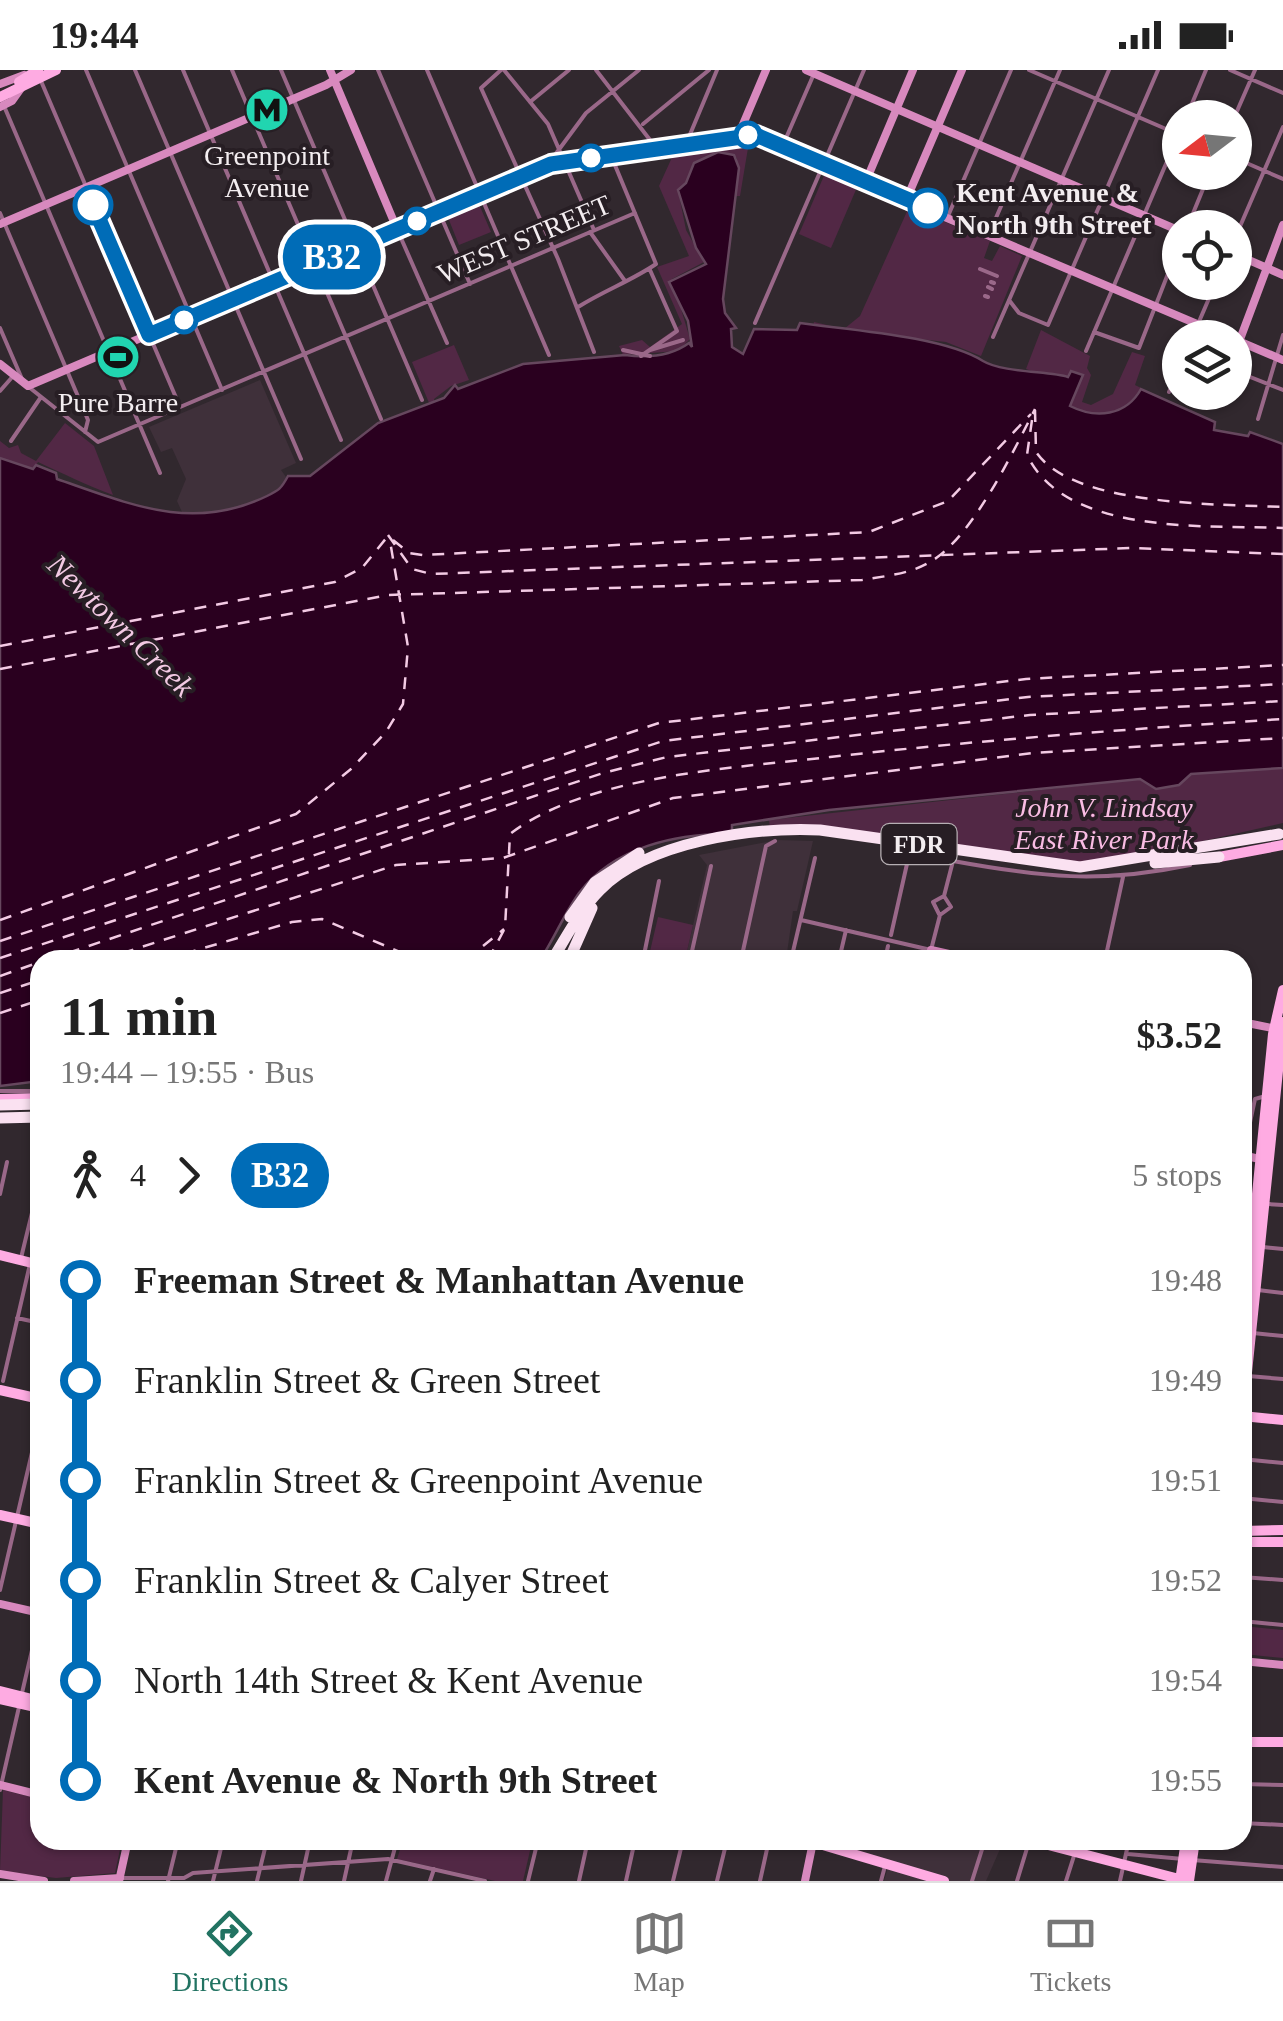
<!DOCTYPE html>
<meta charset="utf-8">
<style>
body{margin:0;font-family:"Times New Roman",serif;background:#f2f2f2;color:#222;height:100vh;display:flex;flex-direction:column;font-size:38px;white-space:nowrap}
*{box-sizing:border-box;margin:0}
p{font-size:32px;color:#767676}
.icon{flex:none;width:55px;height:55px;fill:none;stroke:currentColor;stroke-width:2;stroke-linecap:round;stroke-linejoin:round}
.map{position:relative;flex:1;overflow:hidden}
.panel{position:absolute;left:30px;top:880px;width:1222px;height:900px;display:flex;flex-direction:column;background:#fff;border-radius:30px;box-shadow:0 2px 8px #0004}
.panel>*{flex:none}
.badge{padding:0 20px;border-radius:32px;font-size:35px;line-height:65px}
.needle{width:65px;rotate:254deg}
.tools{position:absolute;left:1162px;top:30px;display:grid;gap:20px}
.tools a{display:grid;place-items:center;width:90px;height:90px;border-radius:50%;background:#fff;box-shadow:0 2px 8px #0004;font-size:50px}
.map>.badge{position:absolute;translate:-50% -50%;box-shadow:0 0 0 5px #fff}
.legs{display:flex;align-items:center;gap:15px;height:110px;padding:0 30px;font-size:32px}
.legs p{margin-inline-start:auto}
.summary{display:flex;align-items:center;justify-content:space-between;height:170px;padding:0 30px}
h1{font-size:55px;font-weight:600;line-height:75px}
ul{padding:0 30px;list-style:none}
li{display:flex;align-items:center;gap:35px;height:100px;font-size:38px}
li i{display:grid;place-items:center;width:15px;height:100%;margin:0 12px;background:currentColor}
li i::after{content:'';width:25px;height:25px;margin:-12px;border:8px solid;border-radius:50%;background:#fff}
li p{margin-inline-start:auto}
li:first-child i{background:linear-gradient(#0000 50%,currentColor 0)}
li:last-child i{background:linear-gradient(currentColor 50%,#0000 0)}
.status{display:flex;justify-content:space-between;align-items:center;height:70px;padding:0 50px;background:#fff;direction:ltr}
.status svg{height:28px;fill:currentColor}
.dock{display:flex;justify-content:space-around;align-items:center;height:140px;border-top:2px solid #e0e0e0;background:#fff;font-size:28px;color:#767676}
.dock a{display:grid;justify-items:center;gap:5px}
.dock .current{color:#227362}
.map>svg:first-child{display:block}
.built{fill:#3f303a}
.green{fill:#522845}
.water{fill:#2a001f;stroke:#66475e;stroke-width:2.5}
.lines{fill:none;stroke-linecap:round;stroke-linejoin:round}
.ferry{stroke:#f3cae4;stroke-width:2.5;stroke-dasharray:12 10;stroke-linecap:butt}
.highway-tunnel{stroke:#4e464b;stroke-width:11;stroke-dasharray:11 5.5;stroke-linecap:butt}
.street{stroke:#9a6889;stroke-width:4}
.secondary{stroke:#d889be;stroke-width:8}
.primary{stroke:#feabe2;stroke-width:10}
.highway{stroke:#fae1f1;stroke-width:11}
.line-1-casing{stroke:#fff;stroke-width:22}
.line-1{stroke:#006cb7;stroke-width:15}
.stop-1-dot{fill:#fff;stroke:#006cb7;stroke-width:5}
.labels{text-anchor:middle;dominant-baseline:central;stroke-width:8;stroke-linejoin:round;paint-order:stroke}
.shield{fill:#271e24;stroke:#b6afb3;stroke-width:2.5}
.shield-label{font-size:25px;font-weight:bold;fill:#f3edf0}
.poi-label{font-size:28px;fill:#f3edf0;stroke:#271e24}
.stop-label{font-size:28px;font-weight:bold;fill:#f3edf0;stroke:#271e24;text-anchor:start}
.street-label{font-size:28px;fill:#f3edf0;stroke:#271e24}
.park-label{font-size:28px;font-style:italic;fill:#f9bce3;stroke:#271e24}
.water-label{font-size:30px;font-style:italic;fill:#f3cae4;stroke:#271e24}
</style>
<div class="status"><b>19:44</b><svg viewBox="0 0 49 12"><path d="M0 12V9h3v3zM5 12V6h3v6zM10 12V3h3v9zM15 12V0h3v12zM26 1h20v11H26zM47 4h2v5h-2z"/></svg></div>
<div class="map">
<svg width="1283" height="1811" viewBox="0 0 1283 1811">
<rect width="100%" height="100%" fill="#31282e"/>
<!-- built -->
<path class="built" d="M260 310 296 393 281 400 286 407 283 418 230 442H182L177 431 186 409 172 378 161 382 149 357Z
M777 770 813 771 797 841H793L786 890H685L707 795 699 785Z
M854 1770H1004L986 1811H884L890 1791 855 1780Z"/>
<!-- green -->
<path class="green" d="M749 72 740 126H736L737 88 723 82 694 94 686 113 678 120 686 160 704 192 672 209 690 269 678 281 623 285 619 276 642 270 650 277 682 254 657 197 689 186 659 116 674 83Z
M826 101 858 115 831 178 799 164Z
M478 132 491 162 459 175 447 145Z
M909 137 990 171 984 188 992 191 1000 176 1022 186 981 286 946 272 813 257 814 252 844 259 860 246Z
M1041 260 1090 286 1087 298 1091 305 1082 332 1091 335 1113 324 1132 282 1145 286 1135 315 1141 318C1128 345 1101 347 1075 339L1061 371 1069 307 1051 308 1026 299Z
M454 275 469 310 451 316 434 329 437 352 412 292Z
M65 353 94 376 113 425C84 414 64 404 38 392L34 399 0 388V371L9 378 18 375 21 383 36 391Z
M1283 698V753L1096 795 770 759 769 750 1140 709C1154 720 1179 718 1190 704Z
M658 847 693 855 685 890H648Z
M1243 1556 1283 1560V1588L1243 1584Z
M3 1720 40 1729V1770H122L115 1803 56 1808 0 1801Z
M403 1770H532V1772L523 1811H495L397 1789Z"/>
<!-- water -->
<path class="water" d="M718 82 734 85 739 98 723 229 725 243 736 258 731 259 732 277 743 284 754 259 797 260 800 253C849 260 943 266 983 291 1003 303 1052 301 1068 307L1071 301 1083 305 1070 336C1096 349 1126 346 1141 319L1215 352 1214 360 1248 366 1250 362 1283 374V698L1191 704 1179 715 1156 719 1140 709 829 740 732 755V764C676 763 614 777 579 823 564 844 554 869 540 890H40V1011L0 1016V388L33 399 36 395 56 403 57 409C132 435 193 462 267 426 279 420 281 419 288 406H310L378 353 444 328 455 315 458 319 523 294 625 285C647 288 671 286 689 273L692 277 688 251 669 212 706 194 696 178 678 120 686 113 694 93Z"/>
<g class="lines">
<!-- ferry -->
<path class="ferry" d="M1035 340 1036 382C1073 437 1222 434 1283 437
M1032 350 1027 385C1066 466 1207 455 1283 458
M388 465 412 499 431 504 1132 478 1283 484
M393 470 409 483 423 485 869 462 948 431 1031 344
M0 576 335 512 362 498 388 466
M0 599 388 525 862 510C885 506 910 504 930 492 972 468 1013 382 1035 339
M0 850 296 744 351 699 386 662 403 634 408 577 390 471
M0 871 659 653 1026 609 1283 595
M0 888 663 671 1028 627 1283 614
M47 890 603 703 667 687 1030 645 1283 631
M101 890 396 795 503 788 673 728 1033 683 1283 668
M163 890 292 852 322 849 419 890
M466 890 504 859
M488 890 505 858 510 764C587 705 735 698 830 687 981 670 1131 659 1283 649
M0 906 40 892
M0 923 40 910
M0 943 40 930"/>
<!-- highway-tunnel -->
<path class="highway-tunnel" d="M1280 770 1283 769"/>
<!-- street -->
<path class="street" d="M86 0 222 320
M135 0 301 389
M183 0 341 370
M232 0 381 349
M281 0 422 330
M378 0 470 214
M427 0 549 285
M501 0 481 18 558 189 594 282
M504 0 548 54 594 160
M596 0 657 79
M1029 0 1180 65
M1230 0 1283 23
M41 11 180 337
M530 32 569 0
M4 36 160 403
M1186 48 1206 0
M1234 48 1255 0
M643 54 709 0
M686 74 717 0
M783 75 813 6
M1235 88 1283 109
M549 93 586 43 639 0
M0 143 88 350 85 362
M948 146 1011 0
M1187 158 1210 102
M397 159 447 273
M590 162 625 211
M989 164 1060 0
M1235 168 1283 57
M980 199 997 206
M991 212 994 213
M988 217 992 219
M985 226 988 227
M1009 230 1019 243 1048 255 1158 0
M578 237C605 220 631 211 656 194L612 88
M755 253 864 0
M0 258 22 309
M1094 262 1139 278 1180 173
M993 267 1109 0
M1192 268 1216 212
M623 280 650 286
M650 280 683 270
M1086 281 1180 61
M641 286 677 261 650 200
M1235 301 1283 320
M30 318 98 372 635 143
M0 321 14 305
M1169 322 1180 296
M1258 349 1283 265
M11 371 41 327
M939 844 933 832 944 826
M801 850 931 880 940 845 951 837 944 826 953 791C1041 807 1100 814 1190 795
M891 865 909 785
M643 890 659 811
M690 890 711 796
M741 890 766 776 775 771
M791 890 815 788
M839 890 846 860
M885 890 888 876
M1105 890 1123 807
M0 1021H40
M1243 1085 1255 1029 1262 1027
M0 1124 7 1092
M1268 1134 1283 1135
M1263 1177 1283 1179
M21 1188 40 1110
M1258 1220 1283 1223
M17 1248 40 1253
M1253 1263 1283 1266
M1248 1306 1283 1309
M3 1311 30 1194
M1242 1389 1283 1393
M1242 1428 1283 1432
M1242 1507 1283 1510
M0 1520 40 1348
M1242 1551 1283 1555
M22 1623 40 1546
M1242 1714 1283 1715
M0 1720 19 1637
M1242 1753 1283 1755
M849 1770 850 1783
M1128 1784 1183 1789
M1192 1790 1283 1797
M120 1808H184L193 1803 388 1789 485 1811
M168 1811 178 1770
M213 1811 223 1770
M257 1811 267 1770
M301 1811 310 1770
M344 1811 353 1770
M386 1811 397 1770
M430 1811 434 1799
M528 1811 538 1770
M579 1811 588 1770
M626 1811 635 1770
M673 1811 683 1770
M717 1811 727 1770
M760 1811 769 1770
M881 1811 885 1796
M972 1811 985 1770
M1017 1811 1028 1775
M1066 1811 1079 1770
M1120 1811 1129 1770"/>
<!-- secondary -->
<path class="secondary" d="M330 0 397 159
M806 0 1180 161
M0 14 24 5
M0 37 12 31 22 17
M738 66 766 0
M866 111 913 0
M907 128 962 0
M0 154 326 15 351 0
M1235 184 1283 205
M1236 270 1283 290
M1239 272 1283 155
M0 294 28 316 547 95 751 65 1230 268
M929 890 931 880 976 890
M1242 952 1277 959
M1242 1085 1264 1090
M0 1534 40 1543
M1242 1591 1283 1595
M0 1715 40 1725
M0 1804 44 1811
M74 1811 120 1808
M119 1811 128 1770
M805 1811 813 1772"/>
<!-- primary -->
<path class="primary" d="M19 12 38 0
M0 27 56 0
M1219 787 1283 775
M0 1029 40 1028
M0 1185 40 1195
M1242 1274 1273 964 1283 920
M0 1320 40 1329
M1242 1346 1283 1350
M1242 1351 1283 952
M0 1445 40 1454
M1242 1461 1283 1460
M1242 1472H1283
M0 1621 40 1631
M0 1629 40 1638
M1242 1672H1283
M806 1770 944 1811
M1029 1770 1187 1811
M1180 1811 1186 1770
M1189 1811 1195 1770"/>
<!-- highway -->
<path class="highway" d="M1155 793 1219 787
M570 847 595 812 639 783
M552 890C567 866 580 840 600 820 649 771 753 757 820 760L1080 797 1279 764
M569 890 592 838
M0 1035 40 1034
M0 1048 40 1047"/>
</g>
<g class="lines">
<defs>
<path id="line-1" d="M93 135 149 265 551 94 756 65 928 138"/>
</defs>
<!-- line-1 casing -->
<use href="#line-1" class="line-1-casing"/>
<!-- line-1 -->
<use href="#line-1" class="line-1"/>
</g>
<!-- icons -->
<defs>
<symbol id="metro-disc" viewBox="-11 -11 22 22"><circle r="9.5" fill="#21d5b0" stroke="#271e24"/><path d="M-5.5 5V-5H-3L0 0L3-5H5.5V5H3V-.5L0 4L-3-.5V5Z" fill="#111"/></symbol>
<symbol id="stadium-disc" viewBox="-11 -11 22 22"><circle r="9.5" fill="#21d5b0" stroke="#271e24"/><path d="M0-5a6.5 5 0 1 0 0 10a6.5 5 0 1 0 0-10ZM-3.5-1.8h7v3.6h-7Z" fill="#111"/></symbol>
</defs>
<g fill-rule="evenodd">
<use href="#metro-disc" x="242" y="15" width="50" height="50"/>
<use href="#stadium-disc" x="93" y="262" width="50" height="50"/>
</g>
<!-- markers -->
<g class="stop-1-dot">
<circle cx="748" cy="65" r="12"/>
<circle cx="591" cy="88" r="12"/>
<circle cx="93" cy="135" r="18"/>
<circle cx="928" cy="138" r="18"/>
<circle cx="417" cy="151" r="12"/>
<circle cx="184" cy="250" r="12"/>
</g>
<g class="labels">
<!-- shield labels -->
<rect class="shield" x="881.5" y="754" width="75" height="40" rx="8"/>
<g class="shield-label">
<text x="919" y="774">FDR</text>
</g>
<!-- poi labels -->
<g class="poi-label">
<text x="267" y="85">Greenpoint<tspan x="267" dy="32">Avenue</tspan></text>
<text x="118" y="332">Pure Barre</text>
</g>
<!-- stop labels -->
<g class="stop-label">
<text x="956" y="122">Kent Avenue &amp;<tspan x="956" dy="32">North 9th Street</tspan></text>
</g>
<!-- street labels -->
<g class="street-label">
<text transform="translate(524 169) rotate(-23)">WEST STREET</text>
</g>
<!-- park labels -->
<g class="park-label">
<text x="1104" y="737">John V. Lindsay<tspan x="1104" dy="32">East River Park</tspan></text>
</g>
<!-- water labels -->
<g class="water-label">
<text transform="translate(121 555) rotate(44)">Newtown Creek</text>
</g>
</g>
</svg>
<div class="tools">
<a><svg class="needle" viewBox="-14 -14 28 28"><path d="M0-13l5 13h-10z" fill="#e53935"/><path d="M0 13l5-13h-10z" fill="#767676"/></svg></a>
<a><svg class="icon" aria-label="locate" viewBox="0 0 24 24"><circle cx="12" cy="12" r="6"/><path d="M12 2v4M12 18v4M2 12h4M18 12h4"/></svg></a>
<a><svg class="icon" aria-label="layers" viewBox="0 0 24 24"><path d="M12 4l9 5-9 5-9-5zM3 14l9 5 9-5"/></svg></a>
</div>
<b class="badge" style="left:332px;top:187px;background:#006cb7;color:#fff">B32</b>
<section class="panel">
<div class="summary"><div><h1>11 min</h1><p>19:44 – 19:55 · Bus</p></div><b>$3.52</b></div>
<div class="legs"><svg class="icon" aria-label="walk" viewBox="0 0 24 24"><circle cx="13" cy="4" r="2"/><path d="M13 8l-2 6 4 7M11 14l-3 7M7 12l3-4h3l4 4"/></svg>4<svg class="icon" aria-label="forward" viewBox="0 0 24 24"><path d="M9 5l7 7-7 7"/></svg><b class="badge" style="background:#006cb7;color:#fff">B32</b><p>5 stops</p></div>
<ul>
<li><i style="color:#006cb7"></i><b>Freeman Street &amp; Manhattan Avenue</b><p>19:48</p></li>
<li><i style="color:#006cb7"></i><span>Franklin Street &amp; Green Street</span><p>19:49</p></li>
<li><i style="color:#006cb7"></i><span>Franklin Street &amp; Greenpoint Avenue</span><p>19:51</p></li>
<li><i style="color:#006cb7"></i><span>Franklin Street &amp; Calyer Street</span><p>19:52</p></li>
<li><i style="color:#006cb7"></i><span>North 14th Street &amp; Kent Avenue</span><p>19:54</p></li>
<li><i style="color:#006cb7"></i><b>Kent Avenue &amp; North 9th Street</b><p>19:55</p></li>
</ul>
</section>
</div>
<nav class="dock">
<a class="current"><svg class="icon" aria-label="directions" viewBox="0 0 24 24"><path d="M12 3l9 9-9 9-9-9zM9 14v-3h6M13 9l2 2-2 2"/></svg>Directions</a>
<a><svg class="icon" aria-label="map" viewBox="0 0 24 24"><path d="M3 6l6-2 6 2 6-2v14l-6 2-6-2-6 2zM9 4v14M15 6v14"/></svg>Map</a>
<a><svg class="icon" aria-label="tickets" viewBox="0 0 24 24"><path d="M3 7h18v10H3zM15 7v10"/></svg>Tickets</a>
</nav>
